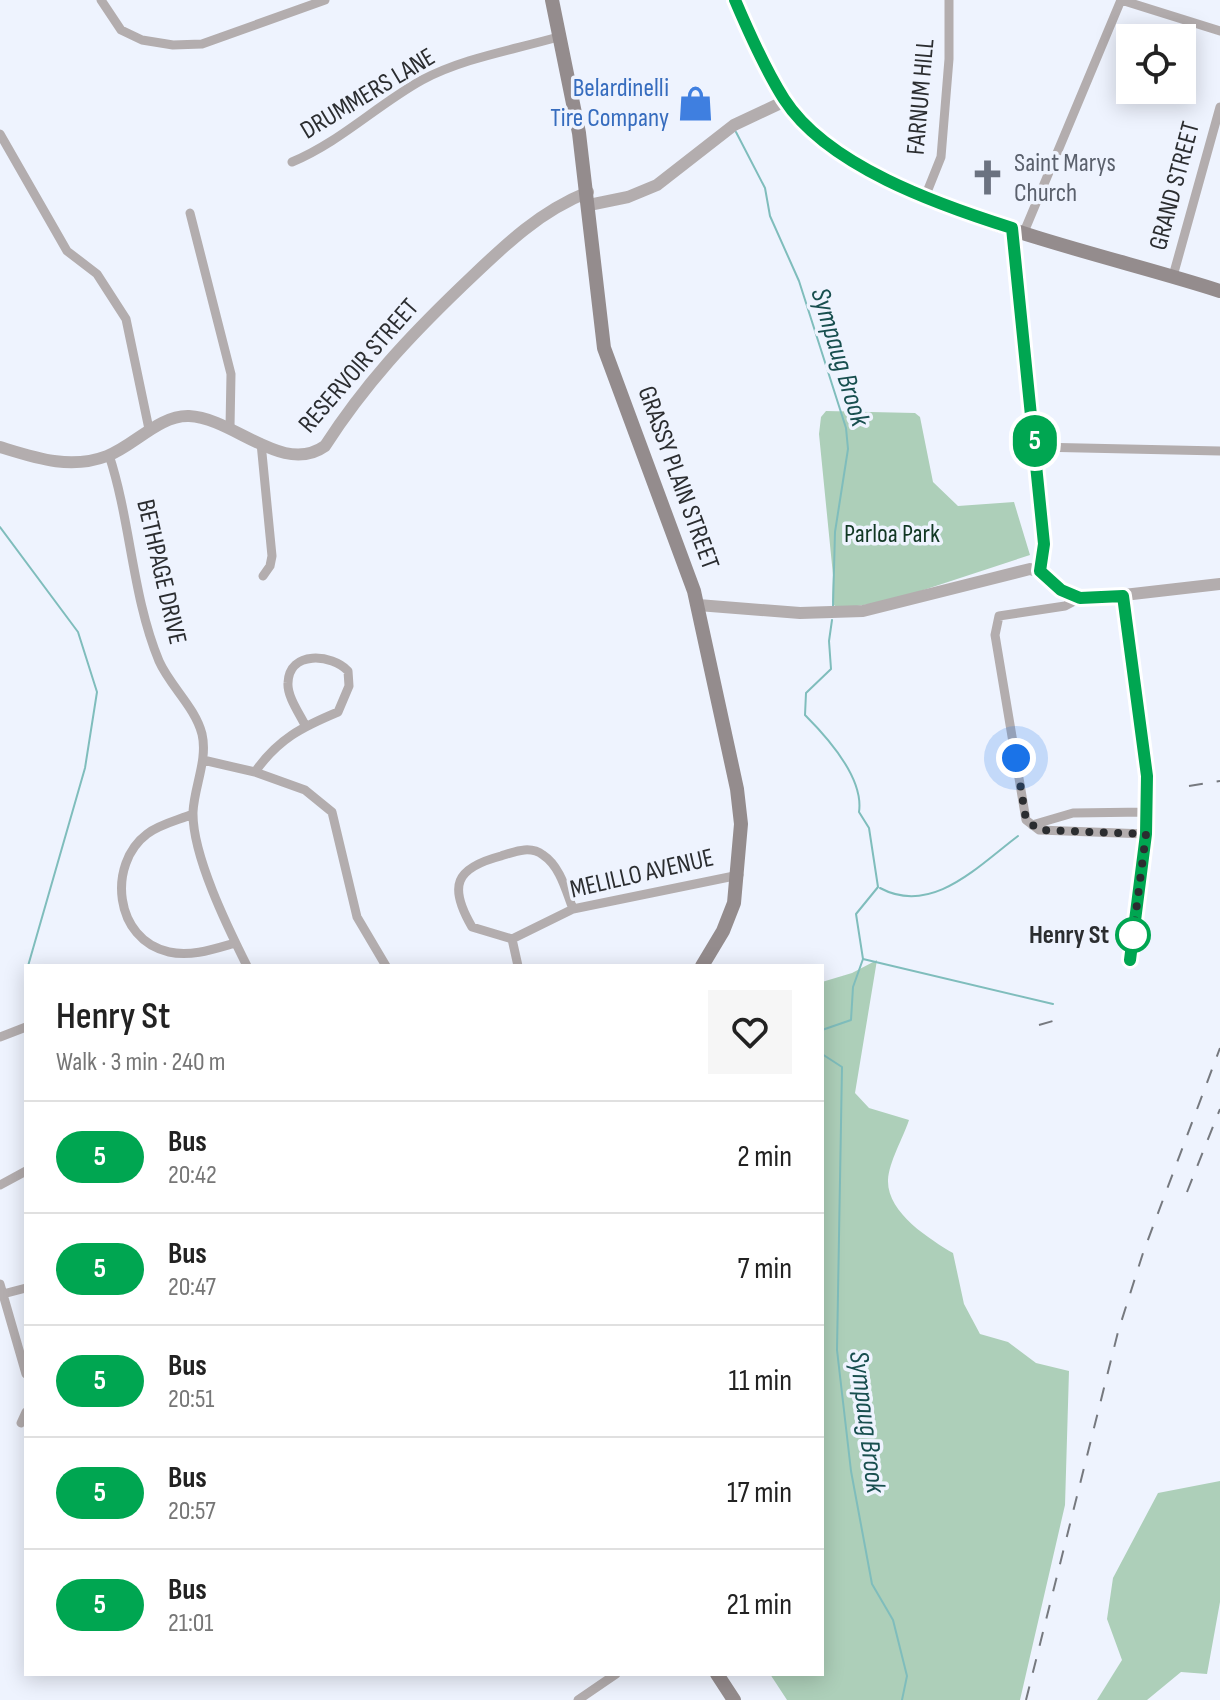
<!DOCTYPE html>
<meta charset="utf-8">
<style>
body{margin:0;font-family:"Sofia Sans Condensed",sans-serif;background:#f6f6f6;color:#222;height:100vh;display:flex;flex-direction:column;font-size:30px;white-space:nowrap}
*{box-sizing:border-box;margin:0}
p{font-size:26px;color:#767676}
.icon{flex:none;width:44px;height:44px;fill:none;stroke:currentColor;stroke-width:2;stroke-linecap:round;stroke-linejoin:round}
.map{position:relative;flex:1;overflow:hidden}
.sheet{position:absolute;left:24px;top:964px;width:800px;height:712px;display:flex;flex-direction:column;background:#fff;border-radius:0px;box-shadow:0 4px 20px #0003}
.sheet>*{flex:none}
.badge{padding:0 16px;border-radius:26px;font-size:28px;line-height:52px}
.tools{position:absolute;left:1116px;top:24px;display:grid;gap:16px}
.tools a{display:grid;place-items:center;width:80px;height:80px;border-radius:0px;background:#fff;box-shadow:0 4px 20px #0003;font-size:40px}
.you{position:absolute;width:40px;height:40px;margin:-20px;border:6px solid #fff;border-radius:50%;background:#1a73e8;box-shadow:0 0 0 12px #1a73e833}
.map>.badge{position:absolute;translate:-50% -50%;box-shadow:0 0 0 4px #fff}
.round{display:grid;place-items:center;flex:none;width:84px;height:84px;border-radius:0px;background:#f6f6f6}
.overview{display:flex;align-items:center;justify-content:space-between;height:136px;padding:0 32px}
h1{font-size:38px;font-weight:600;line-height:60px}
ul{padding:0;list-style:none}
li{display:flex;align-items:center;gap:24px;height:112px;padding:0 32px;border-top:2px solid #e0e0e0}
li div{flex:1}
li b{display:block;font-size:30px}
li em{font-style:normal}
li .badge{min-width:88px;font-weight:700;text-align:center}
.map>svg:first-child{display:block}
.green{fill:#adcfb9}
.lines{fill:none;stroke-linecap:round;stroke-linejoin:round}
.stream{stroke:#7fbdbc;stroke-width:2}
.minor{stroke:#b3adae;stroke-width:9}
.tertiary{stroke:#b3adae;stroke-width:12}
.secondary{stroke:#948c8d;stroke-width:14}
.rail{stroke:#76797f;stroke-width:2;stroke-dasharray:14 14;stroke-linecap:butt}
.line-casing{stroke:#fff;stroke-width:18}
.line{stroke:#00a651;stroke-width:12}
.walk{stroke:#2b2d30;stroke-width:8;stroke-dasharray:0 14.4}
.stop-dot{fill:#fff;stroke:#00a651;stroke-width:4}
.labels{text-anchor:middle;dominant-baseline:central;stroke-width:7;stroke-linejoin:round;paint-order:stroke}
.shop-label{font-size:26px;fill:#366cbe;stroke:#eef3fe;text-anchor:end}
.street-label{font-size:26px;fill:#2b2d30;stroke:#eef3fe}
.worship-label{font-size:26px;fill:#5b616d;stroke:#eef3fe;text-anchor:start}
.park-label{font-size:26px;fill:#113723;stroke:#eef3fe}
.stop-label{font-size:26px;font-weight:bold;fill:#2b2d30;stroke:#eef3fe;text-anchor:end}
.water-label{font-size:28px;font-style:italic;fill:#184f4f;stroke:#eef3fe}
</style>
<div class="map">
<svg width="1220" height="1700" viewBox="0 0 1220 1700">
<rect width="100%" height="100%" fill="#eef3fe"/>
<!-- green -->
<path class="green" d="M826 411 915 413 920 417 933 482 958 506 1014 502 1030 555 890 601 837 609 832 602 833 575 819 434 821 417Z
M877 960 855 1093 869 1108 909 1120C903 1138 889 1162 888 1180 887 1213 930 1239 953 1253L964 1304 980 1334 1008 1342 1036 1363 1069 1371 1065 1505 1020 1700H787L770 1674H822V982L852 973Z
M1220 1481V1602L1207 1674 1181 1672 1147 1700H1097L1122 1660 1107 1619 1113 1578 1158 1493Z"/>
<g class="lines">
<!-- stream -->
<path class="stream" d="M736 132 765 188 770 216 799 281 846 428 848 449 835 532 833 606
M0 527 78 632 97 692 85 768 28 966
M880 888C932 916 978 866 1018 836
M863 959 1053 1004
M822 1030 851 1020 853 987 863 959 856 914 878 887 869 828 859 812C864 778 828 738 805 715L806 693 831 669 829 641 832 620
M822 1054 842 1067 837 1350 851 1471 872 1584 893 1620 907 1676 902 1700"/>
<!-- minor -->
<path class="minor" d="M101 0 121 30 142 40 173 45 202 44 325 0
M1121 0 1220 31
M0 134 67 251 97 274 126 319 149 429
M292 162C340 142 377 105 422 80 463 58 513 50 558 37
M925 197 941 157 949 59V0
M190 213 231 374 230 427
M1012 228 1044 544 1040 571
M1024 232 1121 0
M1173 276 1220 107
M261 443 272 556 270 566 263 576
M1036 447 1220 451
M109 455C131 522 132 596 159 661 170 686 195 707 202 734 208 760 194 787 193 812 192 855 228 928 247 966
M1123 596 1147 776 1146 834 1130 960
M1080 598 1065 606 999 616 995 635 1026 820 1039 830 1146 834
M203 760 255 772 305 790 332 812 357 917 386 966
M255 772C278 739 302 727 338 712L349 686 348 671C332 654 289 650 288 683 287 696 299 713 305 725
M193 814C179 820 160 824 147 834 107 864 114 940 169 952 191 957 214 949 235 943
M1032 825 1073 813 1146 812
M512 939 472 927C448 886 455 868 501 856 514 852 530 845 543 855 560 866 566 891 573 909
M512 939 573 909 739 875
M512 939 518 966
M0 1037 26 1027
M0 1185 26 1171
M0 1284 26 1374
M3 1294 26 1288
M21 1423 26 1412
M578 1700 616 1674"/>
<!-- tertiary -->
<path class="tertiary" d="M589 205 628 197 657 185 734 125 785 101
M0 447C36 458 70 470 107 456 134 446 159 415 189 416 234 418 283 476 325 446 365 384 408 338 461 287 501 249 536 213 588 192
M698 605 800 613 863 611 1030 569C1053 574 1063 596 1089 599L1220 584"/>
<!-- secondary -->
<path class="secondary" d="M552 0 579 133 604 348 694 591 737 789 741 824 734 903 723 931 702 966
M735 0C752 41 772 90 804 122 891 212 1101 252 1220 291
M717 1674 734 1700"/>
<!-- rail -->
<path class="rail" d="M1189 786 1220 781
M1039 1025 1053 1021
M1187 1192 1220 1109
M1026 1700 1118 1332 1143 1253 1220 1048"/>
</g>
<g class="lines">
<defs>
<path id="line" d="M735 0C749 33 765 69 784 99 827 166 939 205 1012 228L1044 544 1040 571 1061 590 1080 598 1123 596 1147 776 1146 834 1130 960"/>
</defs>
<!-- line casing -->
<use href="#line" class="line-casing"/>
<!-- line -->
<use href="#line" class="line"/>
<!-- walk -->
<path class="walk" d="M1016 758 1026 820 1039 830 1146 834 1133 935"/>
</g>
<!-- icons -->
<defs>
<symbol id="shop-bare" viewBox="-9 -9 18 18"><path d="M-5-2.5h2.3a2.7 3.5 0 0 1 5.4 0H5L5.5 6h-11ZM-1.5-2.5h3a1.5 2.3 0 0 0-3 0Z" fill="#3f7fe0" stroke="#eef3fe" stroke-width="2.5" paint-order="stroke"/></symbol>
<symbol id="church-bare" viewBox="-9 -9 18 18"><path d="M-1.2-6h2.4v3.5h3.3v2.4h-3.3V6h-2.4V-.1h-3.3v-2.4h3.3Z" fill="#6b7280" stroke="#eef3fe" stroke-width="2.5" paint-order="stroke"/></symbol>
</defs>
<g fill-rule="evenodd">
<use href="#shop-bare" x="670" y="78" width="51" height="51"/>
<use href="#church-bare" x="962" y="152" width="51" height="51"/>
</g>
<!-- markers -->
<circle class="stop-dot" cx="1133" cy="935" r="16"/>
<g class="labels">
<!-- shop labels -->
<g class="shop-label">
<text x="669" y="88">Belardinelli<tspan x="669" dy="30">Tire Company</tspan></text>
</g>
<!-- street labels -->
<g class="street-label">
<text transform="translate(368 94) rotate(-31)">DRUMMERS LANE</text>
<text transform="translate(921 97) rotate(-85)">FARNUM HILL</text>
<text transform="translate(1175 186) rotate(-75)">GRAND STREET</text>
<text transform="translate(359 366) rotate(-49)">RESERVOIR STREET</text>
<text transform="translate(678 478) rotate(70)">GRASSY PLAIN STREET</text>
<text transform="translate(161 572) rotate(77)">BETHPAGE DRIVE</text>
<text transform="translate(642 874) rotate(-13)">MELILLO AVENUE</text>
</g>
<!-- worship labels -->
<g class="worship-label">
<text x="1014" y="163">Saint Marys<tspan x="1014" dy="30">Church</tspan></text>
</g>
<!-- park labels -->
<g class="park-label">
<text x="892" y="534">Parloa Park</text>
</g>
<!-- stop labels -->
<g class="stop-label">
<text x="1109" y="935">Henry St</text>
</g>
<!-- water labels -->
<g class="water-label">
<text transform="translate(840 357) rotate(73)">Sympaug Brook</text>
<text transform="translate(867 1422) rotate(83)">Sympaug Brook</text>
</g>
</g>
</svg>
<div class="tools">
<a><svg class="icon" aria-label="locate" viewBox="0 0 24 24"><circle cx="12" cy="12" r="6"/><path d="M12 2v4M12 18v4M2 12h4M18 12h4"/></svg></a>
</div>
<div class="you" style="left:1016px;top:758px"></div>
<b class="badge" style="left:1035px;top:441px;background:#00a651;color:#fff">5</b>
<section class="sheet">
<div class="overview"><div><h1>Henry St</h1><p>Walk · 3 min · 240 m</p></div><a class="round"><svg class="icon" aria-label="heart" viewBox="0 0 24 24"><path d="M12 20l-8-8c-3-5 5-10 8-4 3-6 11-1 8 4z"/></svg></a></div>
<ul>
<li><span class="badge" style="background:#00a651;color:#fff">5</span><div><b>Bus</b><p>20:42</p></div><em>2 min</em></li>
<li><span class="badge" style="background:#00a651;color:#fff">5</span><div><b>Bus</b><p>20:47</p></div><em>7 min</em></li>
<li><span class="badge" style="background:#00a651;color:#fff">5</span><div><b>Bus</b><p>20:51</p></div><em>11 min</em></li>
<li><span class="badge" style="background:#00a651;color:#fff">5</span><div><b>Bus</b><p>20:57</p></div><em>17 min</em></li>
<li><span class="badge" style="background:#00a651;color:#fff">5</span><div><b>Bus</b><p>21:01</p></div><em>21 min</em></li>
</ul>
</section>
</div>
